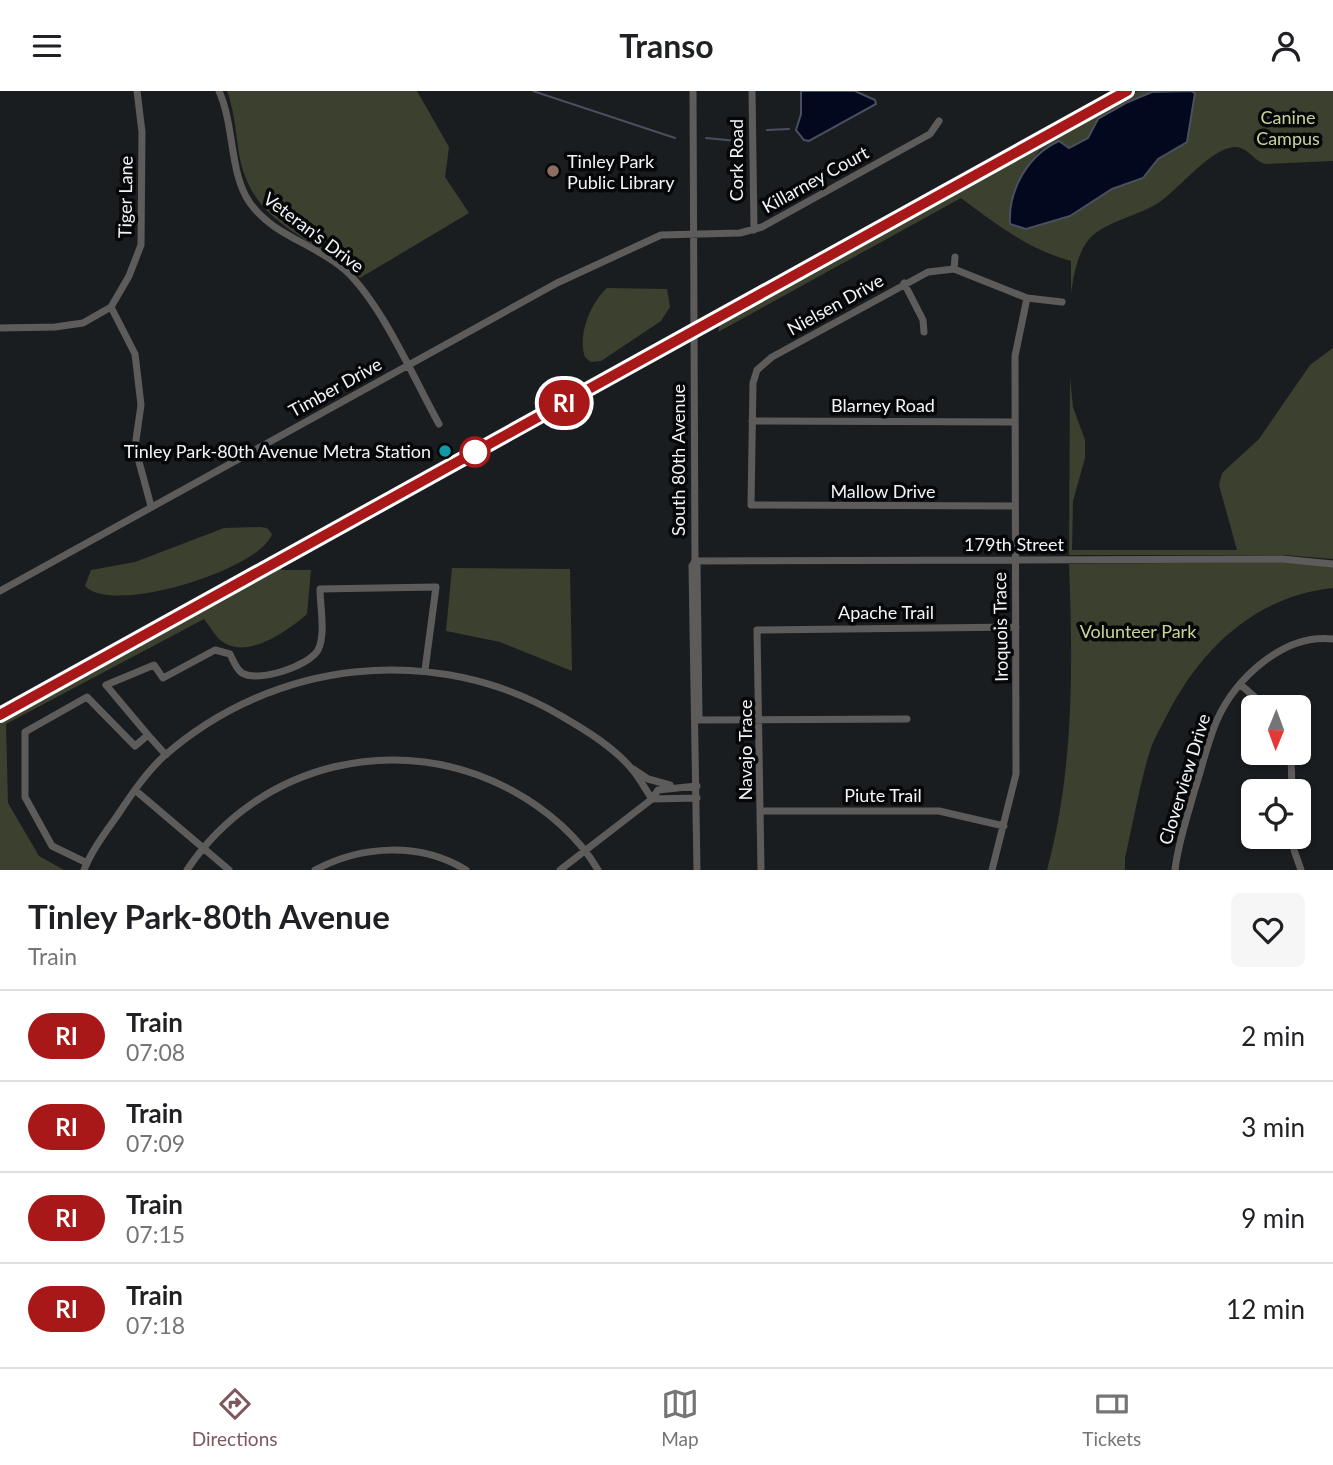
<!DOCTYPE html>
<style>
body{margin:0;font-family:Lato,sans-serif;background:#f6f6f6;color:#202124;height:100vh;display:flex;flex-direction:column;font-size:26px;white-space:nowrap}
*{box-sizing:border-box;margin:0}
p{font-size:23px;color:#757577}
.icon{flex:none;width:38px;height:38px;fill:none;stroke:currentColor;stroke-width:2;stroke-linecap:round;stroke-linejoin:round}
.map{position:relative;height:779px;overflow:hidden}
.sheet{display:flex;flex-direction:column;background:#fff;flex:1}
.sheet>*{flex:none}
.badge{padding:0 14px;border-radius:23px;font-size:24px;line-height:46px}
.needle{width:46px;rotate:181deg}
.buttons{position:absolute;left:1241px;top:604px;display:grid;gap:14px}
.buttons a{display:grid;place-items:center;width:70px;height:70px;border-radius:10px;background:#fff;box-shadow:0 2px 5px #0004;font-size:35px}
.map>.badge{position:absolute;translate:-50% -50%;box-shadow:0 0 0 4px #fff}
.round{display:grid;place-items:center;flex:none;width:74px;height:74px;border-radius:10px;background:#f6f6f6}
.head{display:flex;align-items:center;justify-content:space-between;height:119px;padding:0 28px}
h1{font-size:33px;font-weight:700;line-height:52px}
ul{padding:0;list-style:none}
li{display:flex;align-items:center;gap:21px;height:91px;padding:0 28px;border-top:2px solid #e0e0e0}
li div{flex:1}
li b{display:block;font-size:26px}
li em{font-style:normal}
li .badge{min-width:77px;font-weight:700;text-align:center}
header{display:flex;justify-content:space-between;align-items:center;height:91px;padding:0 28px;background:#fff;font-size:32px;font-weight:700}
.tab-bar{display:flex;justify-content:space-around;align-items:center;height:98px;border-top:2px solid #e0e0e0;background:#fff;font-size:19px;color:#757577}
.tab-bar a{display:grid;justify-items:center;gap:4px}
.tab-bar .on{color:#7f575c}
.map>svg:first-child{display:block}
.green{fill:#3c402e}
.water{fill:#02081e;stroke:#4a4f5f;stroke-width:2}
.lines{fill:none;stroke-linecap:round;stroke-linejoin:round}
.stream{stroke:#4a4f5f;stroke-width:2}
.minor{stroke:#5e5c5b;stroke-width:7}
.rail{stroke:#d6d9dc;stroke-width:2}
.line-casing{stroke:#fff;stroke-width:16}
.line{stroke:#a81818;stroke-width:10}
.education-dot{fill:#8d6e63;stroke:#060708;stroke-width:2.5}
.culture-dot{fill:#0f9aa8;stroke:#060708;stroke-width:2.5}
.stop-dot{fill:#fff;stroke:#a81818;stroke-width:3.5}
.labels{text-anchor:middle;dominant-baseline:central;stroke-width:7;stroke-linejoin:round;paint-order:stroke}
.park-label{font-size:18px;fill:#c8d599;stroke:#060708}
.street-label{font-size:18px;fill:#f2f4f7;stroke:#060708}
.poi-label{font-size:18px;fill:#f2f4f7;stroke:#060708;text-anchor:start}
</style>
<header><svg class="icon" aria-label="menu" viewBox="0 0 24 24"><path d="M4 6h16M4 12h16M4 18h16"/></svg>Transo<svg class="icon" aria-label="person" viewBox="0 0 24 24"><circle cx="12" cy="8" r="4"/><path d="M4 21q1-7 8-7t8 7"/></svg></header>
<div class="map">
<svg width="1333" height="779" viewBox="0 0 1333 779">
<rect width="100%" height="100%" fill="#1a1d20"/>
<!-- green -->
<path class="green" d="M227 0H417L449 56 445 86 469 122 360 187C321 150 265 139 245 85 235 58 238 30 227 0Z
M1138 0H1166L1152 1 1098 28 1088 47 1069 57 1058 50 1040 59 1024 80 1070 125 1112 98 1143 86 1195 2 1191 0H1333V70L1266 73C1254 71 1248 55 1234 56 1212 57 1179 97 1161 110 1140 125 1106 130 1090 147 1077 162 1074 184 1071 202V170C1027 158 996 133 961 107L718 241 720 232Z
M607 197 667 198 670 216 661 230 601 270 591 271 585 266C577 245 591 211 607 197Z
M1333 257V468L1284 464H1069L1070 286 1073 316 1085 349V367L1073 410 1072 459H1237L1219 394 1222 382 1259 348 1310 274Z
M260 436 267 437 272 443C261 478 112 525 85 495L91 479 135 471 224 437Z
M1283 471 1333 476V497C1256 505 1201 557 1167 624 1161 636 1153 649 1149 663 1139 697 1133 732 1125 767V779H1047C1074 679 1073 576 1069 473Z
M279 474 282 479H311L307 523C289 539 251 566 226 553 217 549 210 535 204 528L6 633 8 712 39 765 64 779H0V630Z
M452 477 570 478 572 580 500 551 446 540Z"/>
<!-- water -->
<path class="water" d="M801 0H855L875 9 876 13 809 50 804 49 796 39 801 23Z
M1191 0 1195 2 1187 51 1158 68 1143 87 1112 98 1070 125 1026 138 1010 133C1008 99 1028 64 1059 50L1069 57 1088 47 1098 28 1128 11 1152 1Z"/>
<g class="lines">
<!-- stream -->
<path class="stream" d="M533 0 675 47
M767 39 789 38
M706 47 737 50"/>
<!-- minor -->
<path class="minor" d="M219 0C235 36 229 82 250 112 273 145 316 153 345 179 382 213 414 288 439 333
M693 0 695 470 692 475 697 779
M752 0 754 139
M954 178 955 166
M904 192 923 229 924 241
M111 216 135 263 141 314 135 356 151 415
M0 237 55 236 83 232 111 216 129 185 141 154 142 41 137 0
M752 330 1015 331
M1015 415 751 414 753 292 757 279 772 266 928 181 954 178 1027 207 1062 211
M695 470 1282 468 1333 473
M695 470 697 474 699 626 695 629
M0 500 557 192 661 144 740 142 762 136 930 43 939 30
M1241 594 1266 616
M695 629 907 628
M148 644 166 664
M1291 662 1292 700
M633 678 648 688 670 694
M135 699 229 779
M652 708 697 707
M761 720H939L1004 735
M1293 746 1294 759 1301 779
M87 772 52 755 25 706V641L87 606 135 655 148 644 106 594 154 574 163 587 215 559 230 563C233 569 236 578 242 582 258 592 309 575 318 559 326 544 320 515 320 498L436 496 425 579
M84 779C92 759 105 742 117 725 131 704 145 683 163 666 273 568 436 550 563 626 587 640 613 656 631 677 639 686 645 698 652 708
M187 779C259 671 400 638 513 700 546 718 579 746 598 779
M315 779C362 754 420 751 466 779
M560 779 652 708 658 699 697 695
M761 779 757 539 1016 536
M992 779 1016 683 1015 265 1027 207
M1175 779C1178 752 1187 727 1194 701 1202 677 1207 652 1217 629 1236 587 1284 542 1333 548"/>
<!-- rail -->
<path class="rail" d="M0 624 1127 0"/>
</g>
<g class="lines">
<defs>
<path id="line" d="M0 624 1127 0"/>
</defs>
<!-- line casing -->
<use href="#line" class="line-casing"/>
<!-- line -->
<use href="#line" class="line"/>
</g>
<!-- markers -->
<circle class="education-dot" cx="553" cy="80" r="7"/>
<circle class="culture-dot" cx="445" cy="360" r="7"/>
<circle class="stop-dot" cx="475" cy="361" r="14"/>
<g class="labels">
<!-- park labels -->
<g class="park-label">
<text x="1288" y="26">Canine<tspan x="1288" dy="21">Campus</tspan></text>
<text x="1138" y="540">Volunteer Park</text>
</g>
<!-- street labels -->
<g class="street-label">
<text transform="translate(736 69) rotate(-90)">Cork Road</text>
<text transform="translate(815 88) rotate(-29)">Killarney Court</text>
<text transform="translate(125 106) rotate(-89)">Tiger Lane</text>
<text transform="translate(314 141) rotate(37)">Veteran's Drive</text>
<text transform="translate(835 213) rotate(-29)">Nielsen Drive</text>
<text transform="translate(335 296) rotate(-29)">Timber Drive</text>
<text x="883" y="314">Blarney Road</text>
<text transform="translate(678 369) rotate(-90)">South 80th Avenue</text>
<text x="883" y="400">Mallow Drive</text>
<text x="1014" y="453">179th Street</text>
<text x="886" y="521">Apache Trail</text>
<text transform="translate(1000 536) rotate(-91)">Iroquois Trace</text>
<text transform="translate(745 659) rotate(-90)">Navajo Trace</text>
<text transform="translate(1184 688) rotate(-73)">Cloverview Drive</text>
<text x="883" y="704">Piute Trail</text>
</g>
<!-- poi labels -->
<g class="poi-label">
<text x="567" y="70">Tinley Park<tspan x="567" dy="21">Public Library</tspan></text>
<text x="431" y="360" text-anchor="end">Tinley Park-80th Avenue Metra Station</text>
</g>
</g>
</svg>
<div class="buttons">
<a><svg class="needle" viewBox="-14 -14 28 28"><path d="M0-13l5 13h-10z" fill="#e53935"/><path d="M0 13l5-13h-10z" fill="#757577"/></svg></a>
<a><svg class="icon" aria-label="locate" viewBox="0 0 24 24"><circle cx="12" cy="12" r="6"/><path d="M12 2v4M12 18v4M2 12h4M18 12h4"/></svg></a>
</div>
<b class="badge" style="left:564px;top:312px;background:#a81818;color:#fff">RI</b>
</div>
<section class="sheet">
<div class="head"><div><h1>Tinley Park-80th Avenue</h1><p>Train</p></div><a class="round"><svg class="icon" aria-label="heart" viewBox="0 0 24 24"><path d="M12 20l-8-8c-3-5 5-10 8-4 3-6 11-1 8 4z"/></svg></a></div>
<ul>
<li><span class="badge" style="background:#a81818;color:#fff">RI</span><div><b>Train</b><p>07:08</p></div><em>2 min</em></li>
<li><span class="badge" style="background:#a81818;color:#fff">RI</span><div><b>Train</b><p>07:09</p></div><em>3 min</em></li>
<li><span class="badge" style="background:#a81818;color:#fff">RI</span><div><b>Train</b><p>07:15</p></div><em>9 min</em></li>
<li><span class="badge" style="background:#a81818;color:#fff">RI</span><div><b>Train</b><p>07:18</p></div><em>12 min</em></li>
</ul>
</section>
<nav class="tab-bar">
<a class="on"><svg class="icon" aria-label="directions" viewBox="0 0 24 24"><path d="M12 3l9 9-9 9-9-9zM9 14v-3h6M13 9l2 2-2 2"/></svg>Directions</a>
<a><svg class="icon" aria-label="map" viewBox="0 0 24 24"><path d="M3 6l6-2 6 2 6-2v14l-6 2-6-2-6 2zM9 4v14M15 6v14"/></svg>Map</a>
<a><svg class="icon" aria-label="tickets" viewBox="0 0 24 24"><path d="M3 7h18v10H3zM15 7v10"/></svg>Tickets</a>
</nav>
